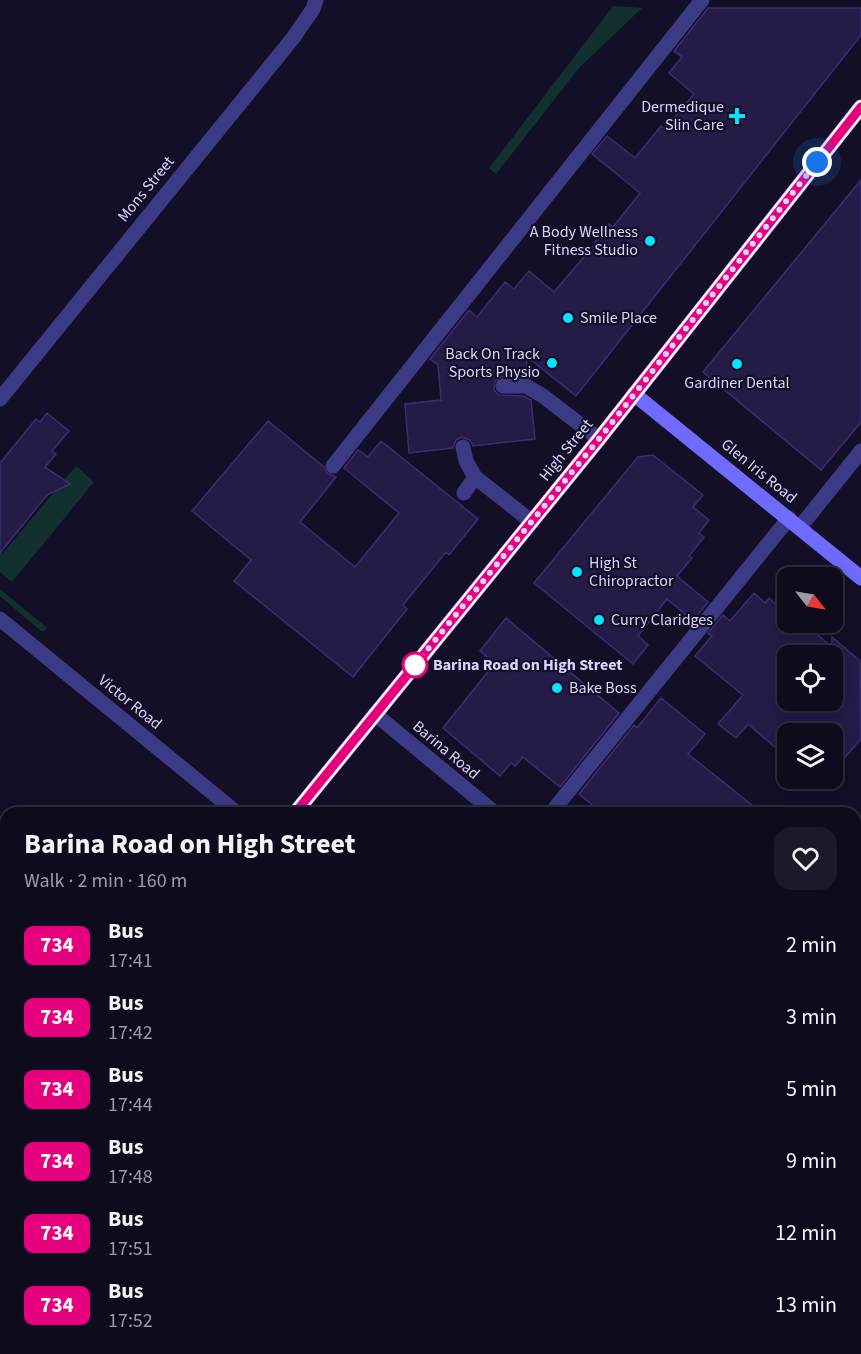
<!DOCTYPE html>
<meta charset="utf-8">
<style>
body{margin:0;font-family:"Source Sans 3",sans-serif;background:#1c1929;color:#f1f3f6;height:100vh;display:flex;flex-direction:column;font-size:22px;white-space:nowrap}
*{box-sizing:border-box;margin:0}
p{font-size:20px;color:#9b9ba3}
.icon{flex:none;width:33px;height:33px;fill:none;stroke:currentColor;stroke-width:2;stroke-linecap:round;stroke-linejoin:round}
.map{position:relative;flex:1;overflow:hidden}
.side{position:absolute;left:0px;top:807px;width:861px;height:548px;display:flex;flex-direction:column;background:#0e0b1c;border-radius:18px 18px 0 0;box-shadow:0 3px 15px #0003,0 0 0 2px #2e2b3b}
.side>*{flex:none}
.badge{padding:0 12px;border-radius:9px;font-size:21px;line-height:39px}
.needle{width:39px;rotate:121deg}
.fabs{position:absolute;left:777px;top:567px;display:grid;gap:12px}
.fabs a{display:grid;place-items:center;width:66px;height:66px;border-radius:12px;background:#0e0b1c;box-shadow:0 3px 15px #0003,0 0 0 2px #2e2b3b;font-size:30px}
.you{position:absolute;width:30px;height:30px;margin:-15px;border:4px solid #fff;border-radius:50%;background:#1a73e8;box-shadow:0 0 0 9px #1a73e833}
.map>.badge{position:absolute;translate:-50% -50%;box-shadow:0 0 0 3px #fff}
.round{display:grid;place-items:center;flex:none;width:63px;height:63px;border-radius:18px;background:#1c1929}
.head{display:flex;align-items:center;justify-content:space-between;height:102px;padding:0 24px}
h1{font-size:28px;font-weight:700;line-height:45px}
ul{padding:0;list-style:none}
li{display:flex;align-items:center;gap:18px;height:72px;padding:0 24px}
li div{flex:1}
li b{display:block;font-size:22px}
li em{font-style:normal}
li .badge{min-width:66px;font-weight:700;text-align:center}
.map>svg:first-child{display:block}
.green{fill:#12302f}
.building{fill:#241b47;stroke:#3b2d73;stroke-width:1.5;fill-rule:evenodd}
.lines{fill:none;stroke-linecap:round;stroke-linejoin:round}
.lane{stroke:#3d3a85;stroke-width:15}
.street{stroke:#3d3a85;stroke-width:15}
.secondary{stroke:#6f6bff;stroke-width:15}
.primary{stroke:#c25bff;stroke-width:15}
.line-casing{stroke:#fff;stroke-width:14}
.line{stroke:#e6007e;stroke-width:9}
.walk{stroke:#d9d4ff;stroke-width:6;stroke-dasharray:0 10.8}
.poi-dot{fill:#00e5ff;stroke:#130f26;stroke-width:2}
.stop-dot{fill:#fff;stroke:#e6007e;stroke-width:3}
.labels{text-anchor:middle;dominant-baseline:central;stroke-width:4.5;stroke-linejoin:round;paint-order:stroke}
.poi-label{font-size:16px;fill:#d9d4ff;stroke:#130f26;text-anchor:start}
.street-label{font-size:16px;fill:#d9d4ff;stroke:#130f26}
.stop-label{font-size:16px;font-weight:bold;fill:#d9d4ff;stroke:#130f26;text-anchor:start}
</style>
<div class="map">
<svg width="861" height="1354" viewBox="0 0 861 1354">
<rect width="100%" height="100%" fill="#130f26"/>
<!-- green -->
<path class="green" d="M613 6 642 8 579 68 496 174 489 168Z
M76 466 94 482 12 582 0 572V552L3 553Z
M0 589 47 628 45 631H41L0 596Z"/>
<!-- building -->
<path class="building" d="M708 8H861V35L576 396 526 356 528 377 503 376 495 381 494 390 499 395 523 396 531 400 535 439 473 446 470 440 462 437 456 440 453 448 409 453 405 404 441 400 438 365 430 359 469 310 477 317 505 282 514 289 529 271 554 292 596 243 595 242 609 224 613 227 640 193 592 154 607 136 635 158 661 126 665 129 694 94 669 73 682 57 674 51Z
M861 180V422L821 470 703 372Z
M47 413 69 431 52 451 56 454 45 467 70 484 47 495 0 553V463L36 419 40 422Z
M268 421 324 467 327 473 336 477 300 522 355 567 399 513 344 468 358 450 368 457 381 441 478 519 449 555 446 552 403 605 407 609 353 677 234 581 251 560 192 511Z
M653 455 703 495 693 507 709 520 699 533 704 537 689 556 692 558 677 576 708 602 693 621 667 599 638 636 648 645 633 664 534 583 638 457Z
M754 593 765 603 769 598 788 615V622H802L832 647V637L860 661 861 739 832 772V734H788L776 748 748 724 736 738 718 724 743 695 695 656 712 636 708 633 723 615 730 621ZM788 656H832V700H788Z
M506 618 619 713 560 787 523 757 515 766 511 763 500 776 443 728 495 663 480 651Z
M661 698 705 734 688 754 762 813H602L579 794 634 725 637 728Z"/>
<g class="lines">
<!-- lane -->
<path class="lane" d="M503 386H526L543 396 599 439
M463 447 466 461 475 477 532 522
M333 466 702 0
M464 493 475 477
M800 527 861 451
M551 813 789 518"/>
<!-- street -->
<path class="street" d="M0 399 293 38 313 9 316 0
M0 619 237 813
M375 714 495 813
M855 1111 861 1116
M0 1135 6 1140
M487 1348 494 1354"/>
<!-- secondary -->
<path class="secondary" d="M634 394 861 578"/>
<!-- primary -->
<path class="primary" d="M295 813 599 439 861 107
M0 1178 6 1170"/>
</g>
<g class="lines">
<defs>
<path id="line" d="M295 813 599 439 861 107"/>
</defs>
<!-- line casing -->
<use href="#line" class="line-casing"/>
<!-- line -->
<use href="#line" class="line"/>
<!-- walk -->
<path class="walk" d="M415 665 599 439 817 162"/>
</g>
<!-- markers -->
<g class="poi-dot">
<path d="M734 107h6v6h6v6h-6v6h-6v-6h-6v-6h6z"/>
<circle cx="650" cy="241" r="6"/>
<circle cx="568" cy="318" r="6"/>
<circle cx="552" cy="363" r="6"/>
<circle cx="737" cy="364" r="6"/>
<circle cx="577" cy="572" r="6"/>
<circle cx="599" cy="620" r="6"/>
<circle cx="557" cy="688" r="6"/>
</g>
<circle class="stop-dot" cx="415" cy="665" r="12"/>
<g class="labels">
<!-- poi labels -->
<g class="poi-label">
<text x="724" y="107" text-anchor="end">Dermedique<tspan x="724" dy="18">Slin Care</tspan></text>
<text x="638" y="232" text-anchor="end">A Body Wellness<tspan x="638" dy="18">Fitness Studio</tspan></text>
<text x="580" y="318">Smile Place</text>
<text x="540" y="354" text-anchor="end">Back On Track<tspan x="540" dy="18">Sports Physio</tspan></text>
<text x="737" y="383" text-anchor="middle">Gardiner Dental</text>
<text x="589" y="563">High St<tspan x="589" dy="18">Chiropractor</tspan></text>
<text x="611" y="620">Curry Claridges</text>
<text x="569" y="688">Bake Boss</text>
</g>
<!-- street labels -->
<g class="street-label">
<text transform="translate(146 189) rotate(-51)">Mons Street</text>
<text transform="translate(566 450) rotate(-51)">High Street</text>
<text transform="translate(759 471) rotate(39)">Glen Iris Road</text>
<text transform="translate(130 702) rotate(39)">Victor Road</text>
<text transform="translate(446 750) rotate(40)">Barina Road</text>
</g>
<!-- stop labels -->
<g class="stop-label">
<text x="433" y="665">Barina Road on High Street</text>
</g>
</g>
</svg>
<div class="fabs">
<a><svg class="needle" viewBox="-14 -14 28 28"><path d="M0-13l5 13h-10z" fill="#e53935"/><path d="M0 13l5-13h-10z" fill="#9b9ba3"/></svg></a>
<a><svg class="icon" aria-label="locate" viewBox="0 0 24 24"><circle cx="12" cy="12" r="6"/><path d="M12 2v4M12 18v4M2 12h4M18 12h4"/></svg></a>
<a><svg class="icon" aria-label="layers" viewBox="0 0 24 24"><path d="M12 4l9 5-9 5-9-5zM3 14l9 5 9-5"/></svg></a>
</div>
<div class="you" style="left:817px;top:162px"></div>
<section class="side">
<div class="head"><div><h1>Barina Road on High Street</h1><p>Walk · 2 min · 160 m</p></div><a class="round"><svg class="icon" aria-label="heart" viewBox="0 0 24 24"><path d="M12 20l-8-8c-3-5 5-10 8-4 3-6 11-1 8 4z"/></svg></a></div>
<ul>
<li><span class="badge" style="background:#e6007e;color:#fff">734</span><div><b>Bus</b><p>17:41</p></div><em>2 min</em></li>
<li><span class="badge" style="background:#e6007e;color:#fff">734</span><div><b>Bus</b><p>17:42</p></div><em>3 min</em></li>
<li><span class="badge" style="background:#e6007e;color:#fff">734</span><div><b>Bus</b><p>17:44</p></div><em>5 min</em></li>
<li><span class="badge" style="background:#e6007e;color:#fff">734</span><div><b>Bus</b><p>17:48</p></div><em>9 min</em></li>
<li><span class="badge" style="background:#e6007e;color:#fff">734</span><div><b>Bus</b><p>17:51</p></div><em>12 min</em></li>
<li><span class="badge" style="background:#e6007e;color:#fff">734</span><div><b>Bus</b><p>17:52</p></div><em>13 min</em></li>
</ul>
</section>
</div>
